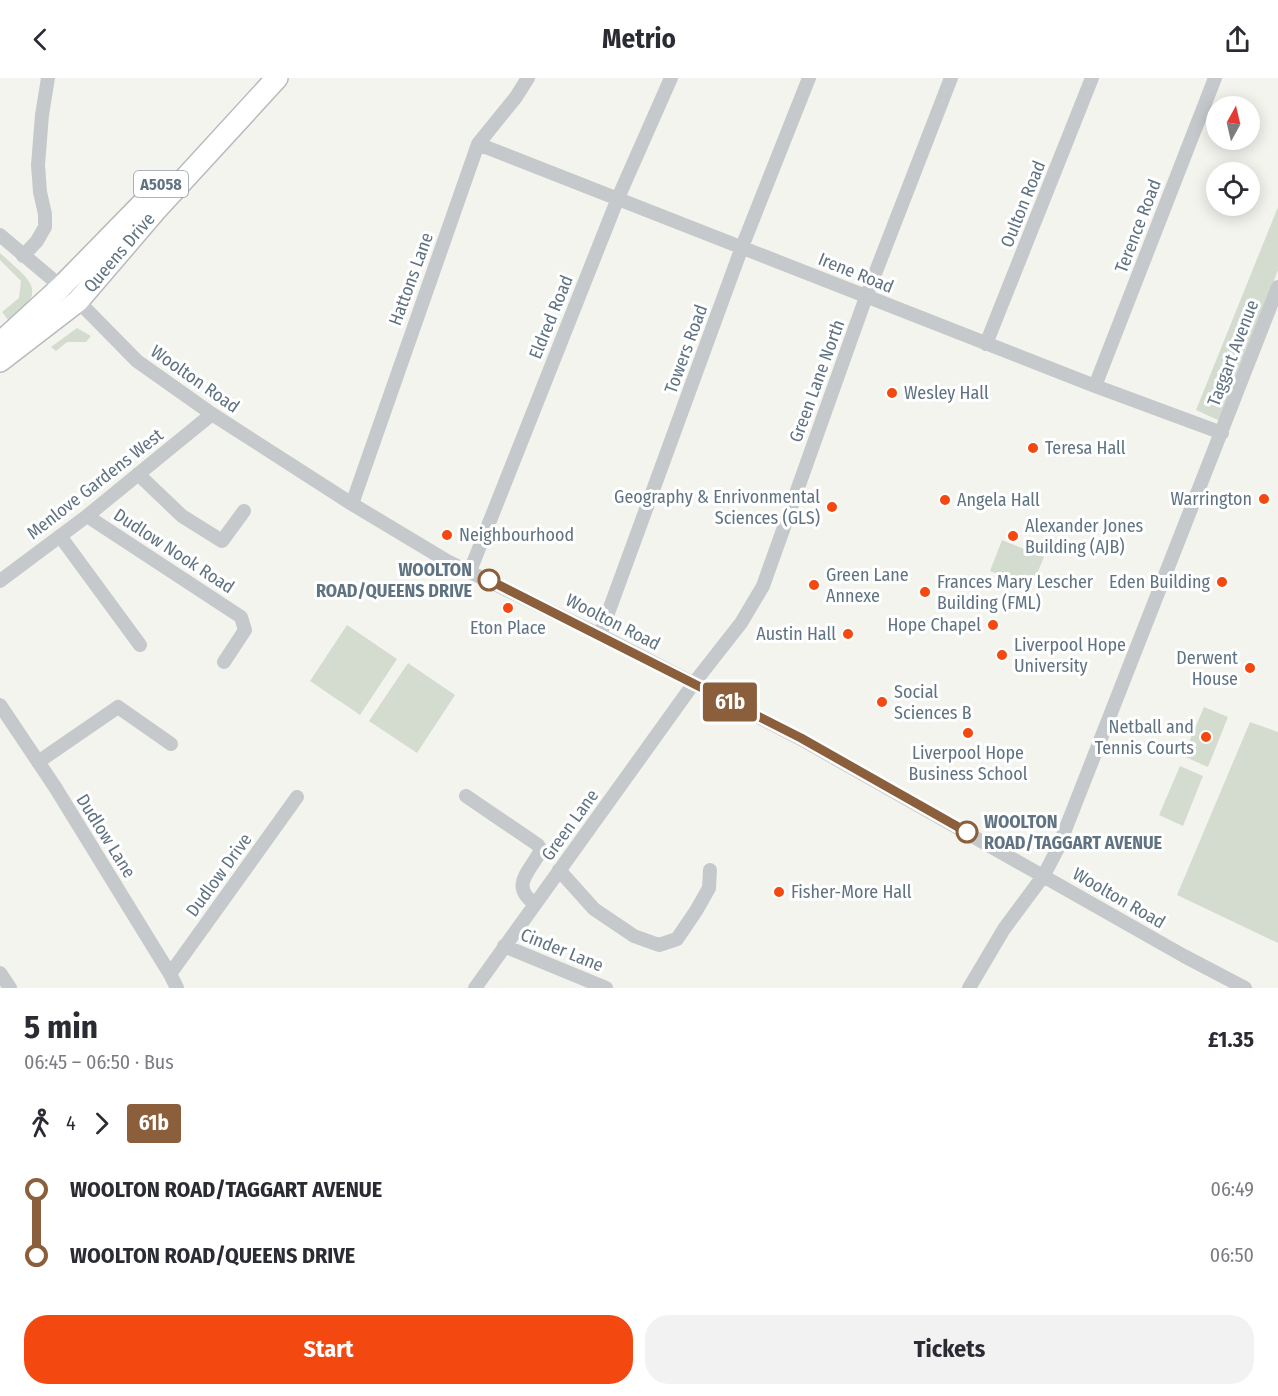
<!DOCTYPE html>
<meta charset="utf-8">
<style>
body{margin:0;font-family:"Fira Sans Condensed",sans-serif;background:#f2f2f3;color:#2b2b33;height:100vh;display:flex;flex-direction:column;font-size:22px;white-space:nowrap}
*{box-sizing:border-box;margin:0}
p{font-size:20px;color:#7c7c81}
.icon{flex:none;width:33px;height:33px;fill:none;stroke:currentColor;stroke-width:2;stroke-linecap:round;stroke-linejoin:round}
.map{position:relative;height:910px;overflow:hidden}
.panel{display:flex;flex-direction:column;background:#fff;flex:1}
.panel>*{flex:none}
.badge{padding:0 12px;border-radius:4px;font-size:21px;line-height:39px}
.needle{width:39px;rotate:8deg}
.fabs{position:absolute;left:1206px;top:18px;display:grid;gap:12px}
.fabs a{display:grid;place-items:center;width:54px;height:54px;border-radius:50%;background:#fff;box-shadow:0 3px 15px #0003;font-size:30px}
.map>.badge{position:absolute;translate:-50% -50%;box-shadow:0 0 0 3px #fff}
.legs{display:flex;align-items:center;gap:9px;height:66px;padding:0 24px;font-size:20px}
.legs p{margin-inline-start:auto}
.summary{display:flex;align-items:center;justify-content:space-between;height:102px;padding:0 24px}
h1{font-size:33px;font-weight:700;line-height:45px}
.action{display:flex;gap:12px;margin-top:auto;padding:12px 24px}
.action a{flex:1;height:69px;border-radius:24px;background:#f34810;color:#fff;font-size:24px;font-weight:700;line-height:69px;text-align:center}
.action a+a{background:#f2f2f3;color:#2b2b33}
ul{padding:0 24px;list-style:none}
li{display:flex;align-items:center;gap:21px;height:66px;font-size:22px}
li i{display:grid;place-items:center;width:9px;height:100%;margin:0 8px;background:currentColor}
li i::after{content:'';width:15px;height:15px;margin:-8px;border:4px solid;border-radius:50%;background:#fff}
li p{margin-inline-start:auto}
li:first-child i{background:linear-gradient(#0000 50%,currentColor 0)}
li:last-child i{background:linear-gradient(currentColor 50%,#0000 0)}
header{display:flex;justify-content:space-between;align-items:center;height:78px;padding:0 24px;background:#fff;font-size:27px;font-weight:700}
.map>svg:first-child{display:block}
.green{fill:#d4dcd0}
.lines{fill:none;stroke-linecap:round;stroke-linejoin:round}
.highway-casing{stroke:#b7babd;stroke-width:24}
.minor{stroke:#c6c9cc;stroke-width:14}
.highway{stroke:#fff;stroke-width:21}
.line-1-casing{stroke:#fff;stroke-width:14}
.line-1{stroke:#8b5e3c;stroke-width:9}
.poi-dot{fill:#f34810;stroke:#fff;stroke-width:2}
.stop-1-dot{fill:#fff;stroke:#8b5e3c;stroke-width:3}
.labels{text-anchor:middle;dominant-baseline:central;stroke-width:6;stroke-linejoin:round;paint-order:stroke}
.shield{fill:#fff;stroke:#909da8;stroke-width:1.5}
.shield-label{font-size:16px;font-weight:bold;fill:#607383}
.street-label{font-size:18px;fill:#607383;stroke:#fff}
.poi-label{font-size:18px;fill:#607383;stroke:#fff;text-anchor:start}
.stop-label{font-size:18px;font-weight:bold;fill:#607383;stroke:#fff;text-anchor:end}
</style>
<header><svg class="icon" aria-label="back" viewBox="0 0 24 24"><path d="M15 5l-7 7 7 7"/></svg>Metrio<svg class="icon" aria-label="share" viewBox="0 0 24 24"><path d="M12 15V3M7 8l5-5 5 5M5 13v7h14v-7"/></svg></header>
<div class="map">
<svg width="1278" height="910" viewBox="0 0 1278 910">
<rect width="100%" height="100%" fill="#f4f4ef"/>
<!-- green -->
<path class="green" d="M1278 129V192L1220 343 1196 332Z
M0 175C29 202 51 212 9 243L2 234 19 220 21 203 0 182Z
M77 250 91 258 86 264H67L56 273 51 269Z
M1002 462 1044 479 1031 510 990 493Z
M347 547 397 581 360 637 310 603Z
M408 585 455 617 417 675 369 643Z
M1204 629 1228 639 1208 689 1183 678Z
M1250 644 1278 654V865L1177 817Z
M1180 688 1203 698 1183 748 1159 737Z"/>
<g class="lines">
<defs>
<g id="highway">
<path d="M0 265 61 209 152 116"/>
<path id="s1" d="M0 283 78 223 155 133 277 0"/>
</g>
</defs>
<!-- highway casing -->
<use href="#highway" class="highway-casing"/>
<!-- minor -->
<path class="minor" d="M478 66 1095 308 1222 355
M0 157 78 223 137 283 212 336 352 426 447 483 600 557 801 661 1184 878 1245 910
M23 178 37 163 45 149V136L40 114 38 87 42 37 48 0
M986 266 1092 0
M1095 308 1215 0
M138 396 182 438 222 463 244 433
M352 426 478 66 516 19 528 0
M87 438 241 539 245 552 224 584
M60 458 140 567
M470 493 618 120 671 0
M0 503 87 438 212 336
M600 557 742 169 809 0
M0 627 55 709 170 896 177 910
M38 684 118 629 171 666
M466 718 538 767 541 772C530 794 509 807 535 826
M559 792 594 831 634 858 659 867 677 861 696 833 709 810 710 792
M504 868 606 910
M0 895 10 910
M170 896 297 719
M475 910 694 605 741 545 763 508 866 219 951 0
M969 910 1004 851 1044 797 1058 770 1278 209"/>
<!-- highway -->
<use href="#highway" class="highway"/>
</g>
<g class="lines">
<defs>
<path id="line-1" d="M489 502 801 660 967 754"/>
</defs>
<!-- line-1 casing -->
<use href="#line-1" class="line-1-casing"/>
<!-- line-1 -->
<use href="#line-1" class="line-1"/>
</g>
<!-- markers -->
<g class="poi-dot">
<circle cx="892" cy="315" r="6"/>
<circle cx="1033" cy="370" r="6"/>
<circle cx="1264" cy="421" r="6"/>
<circle cx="945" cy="422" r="6"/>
<circle cx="832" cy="429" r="6"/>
<circle cx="447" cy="457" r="6"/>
<circle cx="1013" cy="458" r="6"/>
<circle cx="1222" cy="504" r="6"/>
<circle cx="814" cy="507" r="6"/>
<circle cx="925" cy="514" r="6"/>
<circle cx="508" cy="530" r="6"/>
<circle cx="993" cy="547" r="6"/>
<circle cx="848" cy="556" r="6"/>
<circle cx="1002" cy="577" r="6"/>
<circle cx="1250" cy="590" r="6"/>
<circle cx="882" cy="624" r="6"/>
<circle cx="968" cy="655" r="6"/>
<circle cx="1206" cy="659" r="6"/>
<circle cx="779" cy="814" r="6"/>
</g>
<g class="stop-1-dot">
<circle cx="489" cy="502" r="10"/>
<circle cx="967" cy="754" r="10"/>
</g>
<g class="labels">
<!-- shield labels -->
<rect class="shield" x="134" y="93" width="54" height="26" rx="4.5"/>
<g class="shield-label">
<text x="161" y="106">A5058</text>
</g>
<!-- street labels -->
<g class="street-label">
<text transform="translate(1023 126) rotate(-68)">Oulton Road</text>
<text transform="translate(1138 148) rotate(-69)">Terence Road</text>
<text stroke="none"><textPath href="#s1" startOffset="162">Queens Drive</textPath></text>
<text transform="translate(856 195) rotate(22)">Irene Road</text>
<text transform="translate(411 201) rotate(-70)">Hattons Lane</text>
<text transform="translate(551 239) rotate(-68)">Eldred Road</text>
<text transform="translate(686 271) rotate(-70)">Towers Road</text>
<text transform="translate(1233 275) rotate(-69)">Taggart Avenue</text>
<text transform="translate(195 301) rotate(35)">Woolton Road</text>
<text transform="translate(817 303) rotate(-70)">Green Lane North</text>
<text transform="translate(95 406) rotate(-38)">Menlove Gardens West</text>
<text transform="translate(174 473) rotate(33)">Dudlow Nook Road</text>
<text transform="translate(613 544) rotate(27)">Woolton Road</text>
<text transform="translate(570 747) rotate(-54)">Green Lane</text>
<text transform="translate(106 758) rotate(58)">Dudlow Lane</text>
<text transform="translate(219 797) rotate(-54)">Dudlow Drive</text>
<text transform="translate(1119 820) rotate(30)">Woolton Road</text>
<text transform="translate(562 872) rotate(22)">Cinder Lane</text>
</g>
<!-- poi labels -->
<g class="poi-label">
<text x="904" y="315">Wesley Hall</text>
<text x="1045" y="370">Teresa Hall</text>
<text x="820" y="419" text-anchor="end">Geography &amp; Enrivonmental<tspan x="820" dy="21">Sciences (GLS)</tspan></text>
<text x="1252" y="421" text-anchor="end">Warrington</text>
<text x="957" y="422">Angela Hall</text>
<text x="1025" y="448">Alexander Jones<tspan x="1025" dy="21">Building (AJB)</tspan></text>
<text x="459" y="457">Neighbourhood</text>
<text x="826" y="497">Green Lane<tspan x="826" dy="21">Annexe</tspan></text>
<text x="937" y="504">Frances Mary Lescher<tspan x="937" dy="21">Building (FML)</tspan></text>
<text x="1210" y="504" text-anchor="end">Eden Building</text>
<text x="981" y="547" text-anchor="end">Hope Chapel</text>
<text x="508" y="550" text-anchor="middle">Eton Place</text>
<text x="836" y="556" text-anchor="end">Austin Hall</text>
<text x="1014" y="567">Liverpool Hope<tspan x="1014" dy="21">University</tspan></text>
<text x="1238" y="580" text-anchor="end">Derwent<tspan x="1238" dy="21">House</tspan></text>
<text x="894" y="614">Social<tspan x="894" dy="21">Sciences B</tspan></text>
<text x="1194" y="649" text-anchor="end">Netball and<tspan x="1194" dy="21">Tennis Courts</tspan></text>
<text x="968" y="675" text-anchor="middle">Liverpool Hope<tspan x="968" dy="21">Business School</tspan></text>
<text x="791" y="814">Fisher-More Hall</text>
</g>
<!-- stop labels -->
<g class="stop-label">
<text x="472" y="492">WOOLTON<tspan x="472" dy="21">ROAD/QUEENS DRIVE</tspan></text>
<text x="984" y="744" text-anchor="start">WOOLTON<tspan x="984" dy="21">ROAD/TAGGART AVENUE</tspan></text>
</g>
</g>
</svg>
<div class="fabs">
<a><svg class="needle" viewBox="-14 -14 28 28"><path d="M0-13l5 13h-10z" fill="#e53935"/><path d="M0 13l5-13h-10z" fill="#7c7c81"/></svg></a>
<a><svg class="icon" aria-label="locate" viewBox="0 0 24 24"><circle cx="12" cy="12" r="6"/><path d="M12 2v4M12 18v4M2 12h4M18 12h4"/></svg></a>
</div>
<b class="badge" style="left:730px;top:624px;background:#8b5e3c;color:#fff">61b</b>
</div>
<section class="panel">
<div class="summary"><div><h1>5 min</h1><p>06:45 – 06:50 · Bus</p></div><b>£1.35</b></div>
<div class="legs"><svg class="icon" aria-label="walk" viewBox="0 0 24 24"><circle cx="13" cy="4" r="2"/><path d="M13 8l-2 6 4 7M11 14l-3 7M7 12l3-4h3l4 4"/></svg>4<svg class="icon" aria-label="forward" viewBox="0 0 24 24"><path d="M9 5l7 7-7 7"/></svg><b class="badge" style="background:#8b5e3c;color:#fff">61b</b></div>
<ul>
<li><i style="color:#8b5e3c"></i><b>WOOLTON ROAD/TAGGART AVENUE</b><p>06:49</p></li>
<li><i style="color:#8b5e3c"></i><b>WOOLTON ROAD/QUEENS DRIVE</b><p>06:50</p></li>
</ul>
<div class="action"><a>Start</a><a>Tickets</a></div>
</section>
